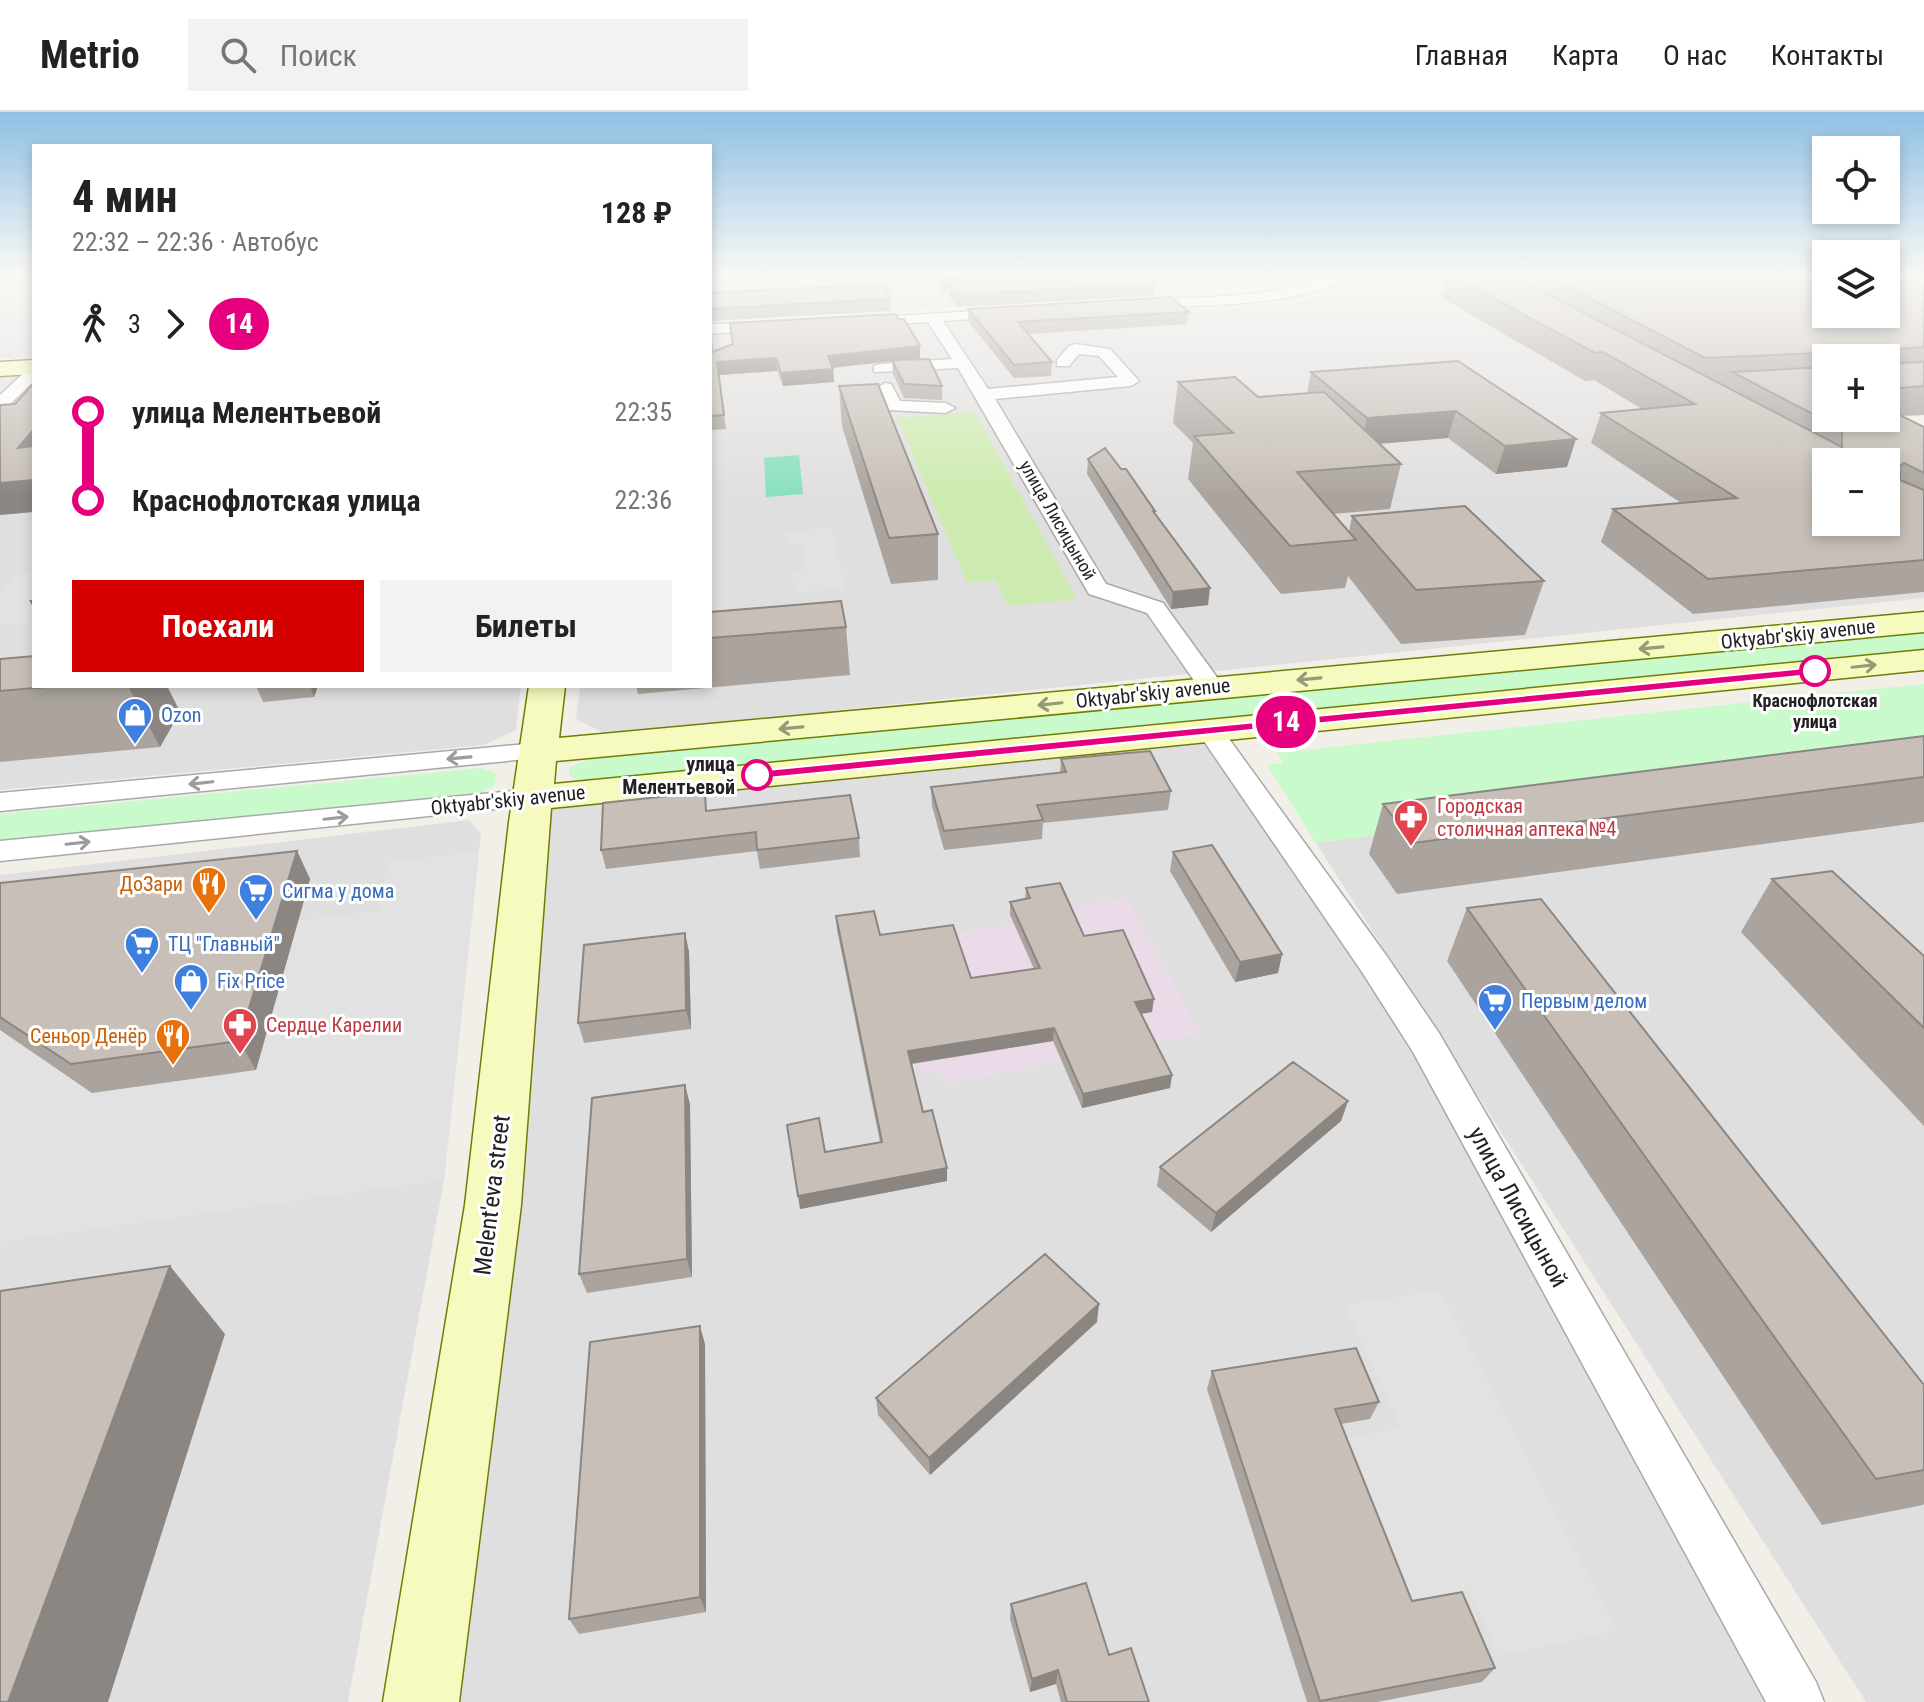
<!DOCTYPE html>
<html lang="ru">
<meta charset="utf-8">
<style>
body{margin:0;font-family:"Roboto Condensed",sans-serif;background:#f2f2f2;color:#222;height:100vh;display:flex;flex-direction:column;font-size:30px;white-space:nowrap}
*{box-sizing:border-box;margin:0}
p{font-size:26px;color:#767676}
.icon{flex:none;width:44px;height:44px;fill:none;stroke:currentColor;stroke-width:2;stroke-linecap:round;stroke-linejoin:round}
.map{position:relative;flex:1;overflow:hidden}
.side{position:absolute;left:32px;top:32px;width:680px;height:544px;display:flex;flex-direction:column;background:#fff;border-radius:0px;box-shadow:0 4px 12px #0003}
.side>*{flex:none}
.badge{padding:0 16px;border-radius:26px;font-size:28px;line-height:52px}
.buttons{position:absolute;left:1812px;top:24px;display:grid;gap:16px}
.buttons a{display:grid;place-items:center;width:88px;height:88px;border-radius:0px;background:#fff;box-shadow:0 4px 12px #0003;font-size:40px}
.map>.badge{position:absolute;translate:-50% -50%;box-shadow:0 0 0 4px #fff}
.legs{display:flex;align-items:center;gap:12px;height:88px;padding:0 40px;font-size:26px}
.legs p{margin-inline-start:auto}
.summary{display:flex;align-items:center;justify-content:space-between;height:136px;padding:0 40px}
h1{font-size:44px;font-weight:700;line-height:60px}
.button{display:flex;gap:16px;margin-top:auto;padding:16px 40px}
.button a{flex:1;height:92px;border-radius:0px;background:#d40000;color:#fff;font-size:32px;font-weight:700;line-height:92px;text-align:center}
.button a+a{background:#f2f2f2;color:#222}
ul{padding:0 40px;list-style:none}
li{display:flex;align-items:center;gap:28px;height:88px;font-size:30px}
li i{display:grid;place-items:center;width:12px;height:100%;margin:0 10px;background:currentColor}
li i::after{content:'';width:20px;height:20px;margin:-10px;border:6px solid;border-radius:50%;background:#fff}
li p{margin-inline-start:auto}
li:first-child i{background:linear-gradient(#0000 50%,currentColor 0)}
li:last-child i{background:linear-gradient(currentColor 50%,#0000 0)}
header{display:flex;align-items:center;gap:48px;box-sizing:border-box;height:112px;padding:0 40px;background:#fff;border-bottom:2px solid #e0e0e0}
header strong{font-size:38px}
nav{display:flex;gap:44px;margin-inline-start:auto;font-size:28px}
.search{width:560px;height:72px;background:#f2f2f2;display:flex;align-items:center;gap:20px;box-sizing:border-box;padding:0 28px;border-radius:0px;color:#767676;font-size:30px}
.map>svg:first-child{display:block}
.residential{fill:#e0dfdf}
.industrial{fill:#ebdbe8}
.grass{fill:#cdebb0}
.park{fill:#c8facc}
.pitch{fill:#88e0be}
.parking{fill:#e2e2e2}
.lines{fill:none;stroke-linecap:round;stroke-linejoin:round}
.street-casing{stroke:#a9a9a9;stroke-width:3}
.secondary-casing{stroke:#707d05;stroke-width:3}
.street{fill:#fff;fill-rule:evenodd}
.secondary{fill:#f7fabf;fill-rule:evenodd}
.wall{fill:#aba49e;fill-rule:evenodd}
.shaded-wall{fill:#8b8681}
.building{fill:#c7bfb8;stroke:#8b8681;stroke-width:2;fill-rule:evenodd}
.oneway{stroke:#979978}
.oneway2{stroke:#9c9c9c}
.line-1{fill:#e6007e;stroke:#fff;stroke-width:2}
.stop-1-dot{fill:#fff;stroke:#e6007e;stroke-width:4}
.labels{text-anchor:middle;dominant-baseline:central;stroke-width:6;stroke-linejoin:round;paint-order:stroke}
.far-street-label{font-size:18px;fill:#222;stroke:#fff}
.far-stop-label{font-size:18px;font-weight:bold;fill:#222;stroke:#fff}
.street-label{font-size:20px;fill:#222;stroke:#fff}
.shop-label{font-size:20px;fill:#366cbe;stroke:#fff;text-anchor:start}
.stop-label{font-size:20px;font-weight:bold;fill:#222;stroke:#fff;text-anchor:end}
.health-label{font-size:20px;fill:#be3a42;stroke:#fff;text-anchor:start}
.food-label{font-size:20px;fill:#c56008;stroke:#fff;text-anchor:end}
.near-street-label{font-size:24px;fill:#222;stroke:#fff}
</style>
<header>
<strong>Metrio</strong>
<div class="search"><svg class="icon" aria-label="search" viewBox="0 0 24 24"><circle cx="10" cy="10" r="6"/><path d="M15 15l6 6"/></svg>Поиск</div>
<nav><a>Главная</a><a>Карта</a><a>О нас</a><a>Контакты</a></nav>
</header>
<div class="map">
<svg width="1924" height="1590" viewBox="0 0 1924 1590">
<rect width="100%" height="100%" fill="#f2efe9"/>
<!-- residential -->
<path class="residential" d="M0 162H34V245L0 247Z
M710 162H1307L1274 175 710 209Z
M1370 162H1496L1826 410 1924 435V486L606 622 576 607 580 574H710V224L1293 191 1342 180Z
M34 264V574H521L516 618 484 633 0 678V266Z
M1210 619 1340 803 1796 1590H421L533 686Z
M1924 650V1590H1866L1316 731Z
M469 708 481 721 444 1068 348 1590H0V763Z"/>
<!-- industrial -->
<path class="industrial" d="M1127 786 1200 921 945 972 940 958 921 962 888 850 922 828 1013 812 1010 803Z"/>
<!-- grass -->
<path class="grass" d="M975 300 1077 487 1008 494 995 468 967 471 897 306Z"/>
<!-- park -->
<path class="park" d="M1924 518V538L582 671 569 663 570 655 590 647Z
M1924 572V650L1316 731 1267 653 1283 651 1276 641 1798 585 1810 595 1839 592 1828 582Z
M481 656 496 661 495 673 474 685 0 731V702Z"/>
<!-- pitch -->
<path class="pitch" d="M799 343 803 382 766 385 764 346Z"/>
<!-- parking -->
<path class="parking" d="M832 416 845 477 794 480 792 459 806 457 802 432H787L785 419Z
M34 461V510L0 513V482L16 463Z
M479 740 444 1068 0 1130V918L92 981 299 809 377 799 389 749Z
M1440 1178 1617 1519 1499 1544 1469 1477 1412 1488 1345 1327 1401 1316 1345 1193Z"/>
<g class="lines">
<defs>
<path id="street" d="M1331 162H1350C1308 197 1187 193 1132 196L1125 192 1132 188C1198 184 1270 189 1331 162Z
M1010 197 1017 201 1015 204 943 209 988 277 1118 265 1099 244 1079 242 1069 254H1057V248L1069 234 1075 232 1110 237 1139 269 1131 274 995 287 1106 472 1163 491 1224 575 1220 580H1202L1147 501 1089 482 958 256 874 260V254L880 252 952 247 928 210 861 214 854 210 861 206Z
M775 210 782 214 780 217 710 222V212Z
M34 255V269L6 296 0 297V283L28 257Z
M885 271 891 272 900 289 946 291 955 296 946 301 888 298 877 276Z
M1210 611 1219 613 1386 843 1439 921 1816 1570 1824 1590H1766L1413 940 1362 860 1197 619 1201 613Z
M537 631 547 633 551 639 547 645 0 699V681Z
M533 677 543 680 547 686 543 692 0 749V729Z"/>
<path id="secondary" d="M34 248V262L0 264V250Z
M1924 500V520L556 649 554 672 1924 538V558L551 696 521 1093 459 1590H383L465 1093 509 710 529 574H565L559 626Z"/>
</defs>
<!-- street casing -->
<use href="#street" class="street-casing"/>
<!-- secondary casing -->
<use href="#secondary" class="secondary-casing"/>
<!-- street -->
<use href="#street" class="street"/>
<!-- secondary -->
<use href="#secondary" class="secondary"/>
</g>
<!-- wall -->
<path class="wall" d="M932 162H971L957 172H1155L1153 184 957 195 949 184V176L943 181Z
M1434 162H1924V303L1902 304 1924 315V480L1693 502 1601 430 1613 397 1681 391 1591 331 1601 301 1642 297 1594 268 1585 269 1442 186 1446 168ZM1826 246H1886V306H1826Z
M710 181 890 187V199L710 209Z
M968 197 1189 200 1187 212 1028 222 1052 250 1051 264 1014 266 968 209Z
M710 241 920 246 905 248 942 274V288L904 286 893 262 892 249 833 256 834 270 783 274 777 259 718 263 726 317 710 318Z
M1458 249 1567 355 1496 362 1448 326 1379 332 1401 352 1390 397 1333 402 1349 420 1352 404 1544 469 1525 523 1401 532 1348 464 1345 476 1281 482 1188 367 1193 331 1173 311 1178 270 1258 285 1307 281 1311 260Z
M839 274 938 422V468L891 472 842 314Z
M1088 347 1155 402 1208 493 1171 497 1087 362Z
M710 500 846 515 850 563 638 582 636 574H710Z
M0 547 34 574H167L180 600 160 635 0 650Z
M256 574H318L314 585 263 590Z
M1924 624V710L1397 782 1369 742 1383 692Z
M1061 647 1171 679 1168 698 1043 711 1042 727 944 738 932 694 931 675 1060 661Z
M708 698 859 726 860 745 760 757 757 739 606 757 601 738Z
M297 739 310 767 256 958 92 981 0 918V771Z
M1173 740 1282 842 1278 861 1235 870 1170 759Z
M1772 767 1924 844V1014L1741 820Z
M1026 776 1084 824 1152 900 1141 902 1172 963 1170 976 1082 996 1053 929 912 952 923 1000 947 1056V1069L800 1097 825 1040 880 1030 837 818 836 804 880 823 971 866 1034 857 1010 803V790L1025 787Z
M1467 796 1924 1273V1392L1923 1393 1822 1413 1447 849Z
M685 821 689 840 691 917 584 931 578 911Z
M685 973 690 993 692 1165 587 1181 579 1162Z
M1348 989 1341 1009 1211 1120 1157 1074 1160 1055Z
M1097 1210 930 1363 878 1303 876 1286Z
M705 1232 706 1500 579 1522 569 1507Z
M1212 1259 1379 1290 1370 1307 1341 1312 1412 1489 1495 1556 1482 1570 1377 1590H1307L1207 1277Z
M1011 1492 1109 1543 1149 1590H1061L1056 1572 1030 1580 1010 1507Z"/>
<!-- shaded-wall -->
<path class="shaded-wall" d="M953 162H971L951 175 949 172V176L943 181V168Z
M1510 162H1518L1513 181Z
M711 212 713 239 710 241V227Z
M920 234V246L829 256 828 244Z
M776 246 777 259 718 263 717 250Z
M833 257 834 270 783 274 781 261Z
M1456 299 1448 326 1361 333 1367 306Z
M34 317V364L18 336Z
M1576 327 1567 355 1496 362 1505 334Z
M34 368V400L0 403V371Z
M1210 476 1208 493 1171 497 1173 480Z
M29 488H34V497Z
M128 574H167L180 600 160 635Z
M310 574H318L314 585Z
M297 739 310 767 256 958 239 929Z
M685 821 689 840 691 917 686 898Z
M1282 842 1278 861 1235 870 1240 850Z
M1154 887 1152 900 1133 903 1135 890Z
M1054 916 1053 929 909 952 908 939Z
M1172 963 1170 976 1082 996 1083 982Z
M685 973 690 993 692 1165 687 1147Z
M1348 989 1341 1009 1211 1120 1216 1101Z
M947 1056V1069L800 1097 798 1084Z
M170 1154 225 1222 108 1590H8Z
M1099 1192 1097 1210 930 1363 929 1346Z
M700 1214 705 1232 706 1500 700 1485Z
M1058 1558 1056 1572 1030 1580 1032 1567Z"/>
<!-- building -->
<path class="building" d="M939 162H953L943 168Z
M1109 162H1143L1155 172 957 183 949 172Z
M1449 162H1512L1513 168 1534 175 1842 335V317L1732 260 1826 255V306H1886V296L1924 315V361L1904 351 1900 354V368L1924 378V448L1708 467 1613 397 1737 386 1601 301 1695 292 1603 240 1595 241ZM1826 350H1886V410H1826Z
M1540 162H1826V202H1886V162H1924V235L1898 237 1897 248 1900 251 1924 250V274L1886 277V246H1842L1841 240 1705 246 1547 164Z
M884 172 890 187 710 197V181Z
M1171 185 1189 200 1018 210 1052 250 1014 253 968 197Z
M896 202 898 207H904L920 234 828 244 833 257 781 261 776 246 717 250 724 303 710 304V241L733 232 730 211Z
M710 212H711V226L710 227Z
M929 247 942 274 904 272 892 248Z
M1458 249 1576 327 1505 334 1456 299 1367 306 1311 260Z
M1235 265 1258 285 1324 280 1401 352 1297 360 1356 428 1290 434 1194 324 1233 321 1178 270Z
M34 271V317L18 336 34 334V368L0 371V293L15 292Z
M878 272 938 422 889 426 839 274Z
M1105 336 1121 357H1126L1155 399H1153L1210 476 1173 480 1088 347Z
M1465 394 1544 469 1416 478 1352 404Z
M841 489 846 515 710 526V500Z
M34 544V574H59L0 579V547Z
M1924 624V665L1413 731 1383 692Z
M1150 639 1171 679 1037 693 1043 708 944 719 931 675 1066 660 1061 647Z
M705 680 706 699 850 683 859 726 757 738 756 720 601 738 603 691Z
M1212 733 1282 842 1240 850 1173 740Z
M297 739 239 929 71 952 0 905V771Z
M1832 759 1924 844V916L1772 767Z
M1060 771 1084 824 1123 818 1154 887 1135 890 1172 963 1083 982 1054 916 908 939 923 1000 932 998 947 1056 798 1084 787 1013 819 1006 825 1040 882 1030 836 804 874 799 880 823 953 813 971 866 1040 856 1010 790 1030 786 1026 776Z
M1541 787 1924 1273V1358L1876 1367 1467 796Z
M685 821 686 898 578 911 584 833Z
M1293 950 1348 989 1216 1101 1160 1055Z
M685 973 687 1147 579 1162 592 986Z
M1045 1142 1099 1192 929 1346 876 1286Z
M170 1154 8 1590H0V1179Z
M700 1214V1485L569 1507 590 1230Z
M1356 1236 1379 1290 1335 1297 1412 1489 1462 1480 1495 1556 1320 1589 1212 1259Z
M1086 1471 1109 1543 1131 1536 1149 1590H1067L1058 1558 1032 1567 1011 1492Z"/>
<!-- one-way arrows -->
<defs><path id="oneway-shaft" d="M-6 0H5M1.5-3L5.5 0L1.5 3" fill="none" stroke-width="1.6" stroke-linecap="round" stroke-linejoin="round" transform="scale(2)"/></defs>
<g class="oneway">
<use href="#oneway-shaft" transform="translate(1651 536) rotate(175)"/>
<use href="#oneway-shaft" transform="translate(1864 554) rotate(-6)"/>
<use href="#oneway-shaft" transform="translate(1309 567) rotate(175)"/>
<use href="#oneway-shaft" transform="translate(1050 592) rotate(174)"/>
<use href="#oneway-shaft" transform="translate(791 616) rotate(175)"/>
</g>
<g class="oneway2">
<use href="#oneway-shaft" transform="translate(459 646) rotate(175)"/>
<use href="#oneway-shaft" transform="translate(201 671) rotate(174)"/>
<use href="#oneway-shaft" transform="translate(336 706) rotate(-6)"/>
<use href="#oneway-shaft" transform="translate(78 731) rotate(-6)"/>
</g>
<!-- sky -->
<linearGradient id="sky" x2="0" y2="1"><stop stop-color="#8fc0e4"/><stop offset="0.42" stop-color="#f9f8f5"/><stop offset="1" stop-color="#f9f8f5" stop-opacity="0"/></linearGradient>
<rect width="1924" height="385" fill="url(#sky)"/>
<!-- line-1 -->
<path class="line-1" d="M1815 555 1822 559 1820 562 757 667 750 663 757 659Z"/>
<!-- icons -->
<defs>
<symbol id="shop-pin" viewBox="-11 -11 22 30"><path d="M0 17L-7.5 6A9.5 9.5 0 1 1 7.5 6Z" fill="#3f7fe0" stroke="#fff"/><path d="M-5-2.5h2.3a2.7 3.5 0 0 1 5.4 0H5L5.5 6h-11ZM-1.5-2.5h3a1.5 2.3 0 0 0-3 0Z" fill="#fff"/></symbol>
<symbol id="pharmacy-pin" viewBox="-11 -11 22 30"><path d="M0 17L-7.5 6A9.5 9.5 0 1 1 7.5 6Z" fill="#e0444e" stroke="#fff"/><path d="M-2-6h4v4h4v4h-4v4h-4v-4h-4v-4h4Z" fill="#fff"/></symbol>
<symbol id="restaurant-pin" viewBox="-11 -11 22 30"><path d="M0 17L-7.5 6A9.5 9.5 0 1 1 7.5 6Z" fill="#e8710a" stroke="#fff"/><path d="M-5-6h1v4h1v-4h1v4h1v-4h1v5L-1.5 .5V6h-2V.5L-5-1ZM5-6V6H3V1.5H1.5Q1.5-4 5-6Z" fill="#fff"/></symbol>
<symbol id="supermarket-pin" viewBox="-11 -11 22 30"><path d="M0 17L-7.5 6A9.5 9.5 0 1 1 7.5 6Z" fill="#3f7fe0" stroke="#fff"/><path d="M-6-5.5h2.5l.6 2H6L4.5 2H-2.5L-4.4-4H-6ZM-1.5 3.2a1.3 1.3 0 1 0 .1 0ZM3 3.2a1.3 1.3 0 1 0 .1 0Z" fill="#fff"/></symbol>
</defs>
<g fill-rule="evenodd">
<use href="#shop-pin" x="115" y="583" width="40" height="54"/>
<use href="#pharmacy-pin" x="1391" y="685" width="40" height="54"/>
<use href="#restaurant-pin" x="189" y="752" width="40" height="54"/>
<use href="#supermarket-pin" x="236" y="759" width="40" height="54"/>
<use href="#supermarket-pin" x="122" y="812" width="40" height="54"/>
<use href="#shop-pin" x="171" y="849" width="40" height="54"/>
<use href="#supermarket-pin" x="1475" y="869" width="40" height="54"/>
<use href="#pharmacy-pin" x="220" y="893" width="40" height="54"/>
<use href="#restaurant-pin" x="153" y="904" width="40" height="54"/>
</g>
<!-- markers -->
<g class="stop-1-dot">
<circle cx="1815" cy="559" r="14"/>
<circle cx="757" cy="663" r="14"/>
</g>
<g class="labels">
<!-- far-street labels -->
<g class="far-street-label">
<text transform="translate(1058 408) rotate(60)">улица Лисицыной</text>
</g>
<!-- far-stop labels -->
<g class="far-stop-label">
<text x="1815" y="588">Краснофлотская<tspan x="1815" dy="21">улица</tspan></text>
</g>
<!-- street labels -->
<g class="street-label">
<text transform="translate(1798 522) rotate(-6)">Oktyabr'skiy avenue</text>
<text transform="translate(1153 581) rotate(-6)">Oktyabr'skiy avenue</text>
<text transform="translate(508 688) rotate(-6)">Oktyabr'skiy avenue</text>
</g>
<!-- shop labels -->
<g class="shop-label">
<text x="161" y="603">Ozon</text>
<text x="282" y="779">Сигма у дома</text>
<text x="168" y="832">ТЦ "Главный"</text>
<text x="217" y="869">Fix Price</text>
<text x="1521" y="889">Первым делом</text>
</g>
<!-- stop labels -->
<g class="stop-label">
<text x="735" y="652">улица<tspan x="735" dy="23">Мелентьевой</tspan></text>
</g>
<!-- health labels -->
<g class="health-label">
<text x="1437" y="694">Городская<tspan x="1437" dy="23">столичная аптека №4</tspan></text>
<text x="266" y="913">Сердце Карелии</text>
</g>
<!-- food labels -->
<g class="food-label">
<text x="183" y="772">ДоЗари</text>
<text x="147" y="924">Сеньор Денёр</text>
</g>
<!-- near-street labels -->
<g class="near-street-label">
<text transform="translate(492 1083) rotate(-83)">Melent'eva street</text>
<text transform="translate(1518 1095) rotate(61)">улица Лисицыной</text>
</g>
</g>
</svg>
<div class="buttons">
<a><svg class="icon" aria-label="locate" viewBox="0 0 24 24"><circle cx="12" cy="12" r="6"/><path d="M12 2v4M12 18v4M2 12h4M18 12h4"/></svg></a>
<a><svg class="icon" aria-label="layers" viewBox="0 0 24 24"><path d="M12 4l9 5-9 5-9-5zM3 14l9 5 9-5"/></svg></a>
<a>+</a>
<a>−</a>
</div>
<b class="badge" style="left:1286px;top:610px;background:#e6007e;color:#fff">14</b>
<section class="side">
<div class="summary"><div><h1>4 мин</h1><p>22:32 – 22:36 · Автобус</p></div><b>128 ₽</b></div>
<div class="legs"><svg class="icon" aria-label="walk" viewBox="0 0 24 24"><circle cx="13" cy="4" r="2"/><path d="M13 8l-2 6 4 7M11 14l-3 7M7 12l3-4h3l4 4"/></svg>3<svg class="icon" aria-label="forward" viewBox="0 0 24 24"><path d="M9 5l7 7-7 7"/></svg><b class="badge" style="background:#e6007e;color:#fff">14</b></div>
<ul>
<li><i style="color:#e6007e"></i><b>улица Мелентьевой</b><p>22:35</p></li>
<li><i style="color:#e6007e"></i><b>Краснофлотская улица</b><p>22:36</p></li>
</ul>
<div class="button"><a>Поехали</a><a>Билеты</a></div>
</section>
</div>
